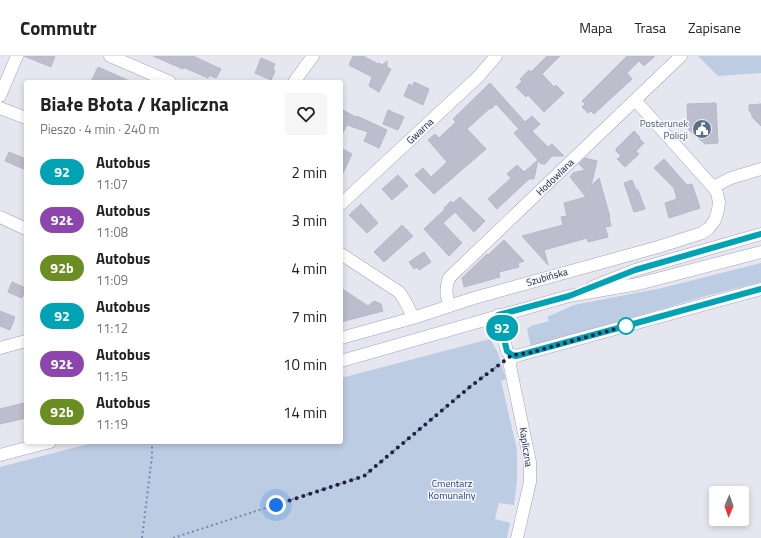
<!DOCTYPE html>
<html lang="pl">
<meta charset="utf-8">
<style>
body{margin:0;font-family:"Titillium Web",sans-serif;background:#f6f6f6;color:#222;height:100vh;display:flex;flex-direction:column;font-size:15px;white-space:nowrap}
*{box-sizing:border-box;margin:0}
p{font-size:13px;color:#767676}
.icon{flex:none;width:22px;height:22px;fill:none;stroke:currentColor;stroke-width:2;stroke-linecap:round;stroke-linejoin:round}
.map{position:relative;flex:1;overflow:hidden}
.drawer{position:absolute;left:24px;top:24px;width:319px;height:364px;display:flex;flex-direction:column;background:#fff;border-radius:4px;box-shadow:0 2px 6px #0003}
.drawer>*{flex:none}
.badge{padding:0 8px;border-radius:13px;font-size:14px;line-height:26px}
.needle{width:26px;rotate:182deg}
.fabs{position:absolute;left:709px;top:430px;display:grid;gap:8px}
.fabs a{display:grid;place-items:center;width:40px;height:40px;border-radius:4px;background:#fff;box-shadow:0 2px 6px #0003;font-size:20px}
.you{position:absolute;width:20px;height:20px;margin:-10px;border:3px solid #fff;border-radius:50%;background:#1a73e8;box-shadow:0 0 0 6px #1a73e833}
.map>.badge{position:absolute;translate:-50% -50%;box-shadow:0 0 0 2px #fff}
.round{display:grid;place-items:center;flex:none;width:42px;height:42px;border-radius:4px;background:#f6f6f6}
.summary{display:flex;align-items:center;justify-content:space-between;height:68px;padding:0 16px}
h1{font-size:19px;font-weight:700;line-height:30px}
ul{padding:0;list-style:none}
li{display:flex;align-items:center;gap:12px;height:48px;padding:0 16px}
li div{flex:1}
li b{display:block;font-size:15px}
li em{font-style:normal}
li .badge{min-width:44px;font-weight:700;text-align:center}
header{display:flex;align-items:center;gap:24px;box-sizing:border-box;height:56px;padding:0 20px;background:#fff;border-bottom:1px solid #e0e0e0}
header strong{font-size:19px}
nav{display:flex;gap:22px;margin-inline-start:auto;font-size:14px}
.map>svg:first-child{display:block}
.green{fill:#bccce2}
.building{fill:#bdbecd;stroke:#b6b8ca}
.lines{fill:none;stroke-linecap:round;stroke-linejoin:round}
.street-casing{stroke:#a3a3b5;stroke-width:13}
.secondary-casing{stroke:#a2a3bc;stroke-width:13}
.path{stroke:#8283b6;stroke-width:2;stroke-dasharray:2 3;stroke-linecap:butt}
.street{stroke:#fff;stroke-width:12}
.secondary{stroke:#fff;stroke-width:12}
.line-casing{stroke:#fff;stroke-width:9}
.line{stroke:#00a3b4;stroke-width:6}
.walk{stroke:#222143;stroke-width:4;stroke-dasharray:0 7.2}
.stop-dot{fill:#fff;stroke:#00a3b4;stroke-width:2}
.labels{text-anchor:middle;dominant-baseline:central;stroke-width:3;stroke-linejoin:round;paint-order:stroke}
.service-label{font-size:10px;fill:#4e5e75;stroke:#f6f7fb;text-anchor:end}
.street-label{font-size:10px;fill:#222143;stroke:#f6f7fb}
.park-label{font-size:10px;fill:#27437f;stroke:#f6f7fb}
</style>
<header>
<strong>Commutr</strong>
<nav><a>Mapa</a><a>Trasa</a><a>Zapisane</a></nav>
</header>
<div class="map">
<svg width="761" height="482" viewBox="0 0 761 482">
<rect width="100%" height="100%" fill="#e5e6ef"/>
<!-- green -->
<path class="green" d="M698 0H761V17L718 20Z
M761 207V226L706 240 531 291 527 273 531 270 549 265 547 261 574 249 662 232Z
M490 283 498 297 506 323 501 325 517 394V424L514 449 499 447 495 463 510 467 507 482H0V411L96 386H341V322Z"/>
<!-- building -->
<path class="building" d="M24 0H55L51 11Z
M153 0H193L221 13 216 22 209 19 208 22 183 11V13Z
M353 0H363L378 8 379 7 382 9 387 5V11L391 13 379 36 369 30 372 21 349 9Z
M547 0H560L542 18 554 31 556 29 564 37 544 56 528 39 526 41 516 31 522 25 520 23 529 14 531 16Z
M627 0H655L644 10 639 5 627 17 632 23 594 58 591 55 588 57 582 51 585 48 582 45Z
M261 2 275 8 273 14 275 15 271 24 255 17Z
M98 11 132 26H91Z
M414 26 429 33 423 49 404 40 409 28 413 30Z
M490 27 525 66 532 60 540 68 532 75 548 91 552 88 564 100H552L545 108H541L538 104 534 123H529L497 153 488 143 511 122 507 118 517 109 524 116 538 104 514 77 519 73 496 48 491 53 490 52 467 73 486 93 434 138 415 119 423 112 431 121 447 106 428 84 435 78 439 82 456 66 453 63Z
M716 47 718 87 705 88 688 73 687 48Z
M761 48V70L752 61V58L749 55V49Z
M341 53 356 61 357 60 387 74 379 92 364 85 368 76 347 69 341 80Z
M388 54 404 61 398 74 383 68Z
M634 75 640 81 639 82 644 87 636 95 639 98 625 111 617 103 621 100 616 95V93Z
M341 92 352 98 341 121Z
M9 96 26 103V114L5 105Z
M585 102 597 105 591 130 599 122 610 161H609L611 170 605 171 608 181 588 186 587 182 544 194 548 209 522 180 563 169 561 161 567 160 564 147 586 141 570 121 573 117 585 114 579 108Z
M664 103 687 129 692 128 700 152 669 162 665 147 677 143 674 132 654 112Z
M398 119 408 130 392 144 382 133Z
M632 124 636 134H638L645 153 634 156 624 127Z
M460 141 485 165 474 176 455 156 443 167 462 187 449 200 424 173 445 153 444 152 451 145 453 147Z
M361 148 378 167 367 177 349 159Z
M402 169 413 180 384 206 374 196Z
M504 184 524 205 518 207 519 211 499 216 500 221 464 231 462 222 487 198 488 199Z
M424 196 431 206 419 214 417 211 414 213 409 206Z
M12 226 26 232 22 242 8 236Z
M341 232 368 250 374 245 381 248 383 255 341 266Z
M0 255 15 261 10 274 0 270Z
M24 347 26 362 0 368V353Z"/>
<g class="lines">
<defs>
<path id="street" d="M110 0 170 26
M294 26 313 0
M0 40 17 0
M0 52 26 62
M713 131 731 122 761 113
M341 148 478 21 496 0
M341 198 399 236C406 245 409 252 413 262
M450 250C446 240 445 233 449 222L681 0
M341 282 413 262 474 242 658 191 702 177 709 172 715 164 718 154 719 146 717 137 713 131 635 44
M0 292 26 285
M512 299 510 310 530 406V426L517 482"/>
<path id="secondary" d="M0 161 26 173
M592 231 635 214 761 178
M498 259 507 295 509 298 516 300 761 233
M341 305 569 240 638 228 761 196
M0 399 50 386"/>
</defs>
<!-- street casing -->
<use href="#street" class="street-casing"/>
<!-- secondary casing -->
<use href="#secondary" class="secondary-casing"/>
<!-- path -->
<path class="path" d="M142 482 152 400V386
M173 482 364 420 471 330 499 309"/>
<!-- street -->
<use href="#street" class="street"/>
<!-- secondary -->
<use href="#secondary" class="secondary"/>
</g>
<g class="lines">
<defs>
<path id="line" d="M761 178 635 214 569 240 498 259 507 295 512 299 516 300 761 233"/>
</defs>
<!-- line casing -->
<use href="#line" class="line-casing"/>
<!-- line -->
<use href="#line" class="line"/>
<!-- walk -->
<path class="walk" d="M276 449 364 420 471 330 512 299 529 297 626 270"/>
</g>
<!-- icons -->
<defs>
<symbol id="civic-disc" viewBox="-11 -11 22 22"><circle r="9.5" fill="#5c6f8a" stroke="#f6f7fb"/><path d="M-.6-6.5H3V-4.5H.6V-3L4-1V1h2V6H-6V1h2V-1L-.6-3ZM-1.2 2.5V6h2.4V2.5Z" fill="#fff"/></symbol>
</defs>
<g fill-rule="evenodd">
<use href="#civic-disc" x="691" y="62" width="22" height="22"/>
</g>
<!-- markers -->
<circle class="stop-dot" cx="626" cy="270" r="8"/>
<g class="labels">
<!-- service labels -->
<g class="service-label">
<text x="688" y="67">Posterunek<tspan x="688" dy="12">Policji</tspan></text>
</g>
<!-- street labels -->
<g class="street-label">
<text transform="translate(420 75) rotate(-43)">Gwarna</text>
<text transform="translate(555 121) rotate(-44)">Hodowlana</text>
<text transform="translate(547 221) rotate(-16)">Szubińska</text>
<text transform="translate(526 391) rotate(81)">Kapliczna</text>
</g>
<!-- park labels -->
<g class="park-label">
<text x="452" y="427">Cmentarz<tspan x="452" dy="12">Komunalny</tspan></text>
</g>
</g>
</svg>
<div class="fabs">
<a><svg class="needle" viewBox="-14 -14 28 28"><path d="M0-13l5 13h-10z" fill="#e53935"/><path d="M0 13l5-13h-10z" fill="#767676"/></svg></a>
</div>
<div class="you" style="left:276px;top:449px"></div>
<b class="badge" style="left:502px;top:272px;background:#00a3b4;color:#fff">92</b>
<section class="drawer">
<div class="summary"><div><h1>Białe Błota / Kapliczna</h1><p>Pieszo · 4 min · 240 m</p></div><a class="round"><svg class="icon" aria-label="heart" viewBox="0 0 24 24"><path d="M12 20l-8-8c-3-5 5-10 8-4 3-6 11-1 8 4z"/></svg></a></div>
<ul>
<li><span class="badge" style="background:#00a3b4;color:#fff">92</span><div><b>Autobus</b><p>11:07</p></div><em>2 min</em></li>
<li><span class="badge" style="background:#8e44ad;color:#fff">92Ł</span><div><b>Autobus</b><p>11:08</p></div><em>3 min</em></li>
<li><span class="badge" style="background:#6b8e23;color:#fff">92b</span><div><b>Autobus</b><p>11:09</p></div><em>4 min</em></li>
<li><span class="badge" style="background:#00a3b4;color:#fff">92</span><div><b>Autobus</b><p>11:12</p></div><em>7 min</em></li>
<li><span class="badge" style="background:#8e44ad;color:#fff">92Ł</span><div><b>Autobus</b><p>11:15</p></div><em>10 min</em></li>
<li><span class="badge" style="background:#6b8e23;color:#fff">92b</span><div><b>Autobus</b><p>11:19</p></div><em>14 min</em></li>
</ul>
</section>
</div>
